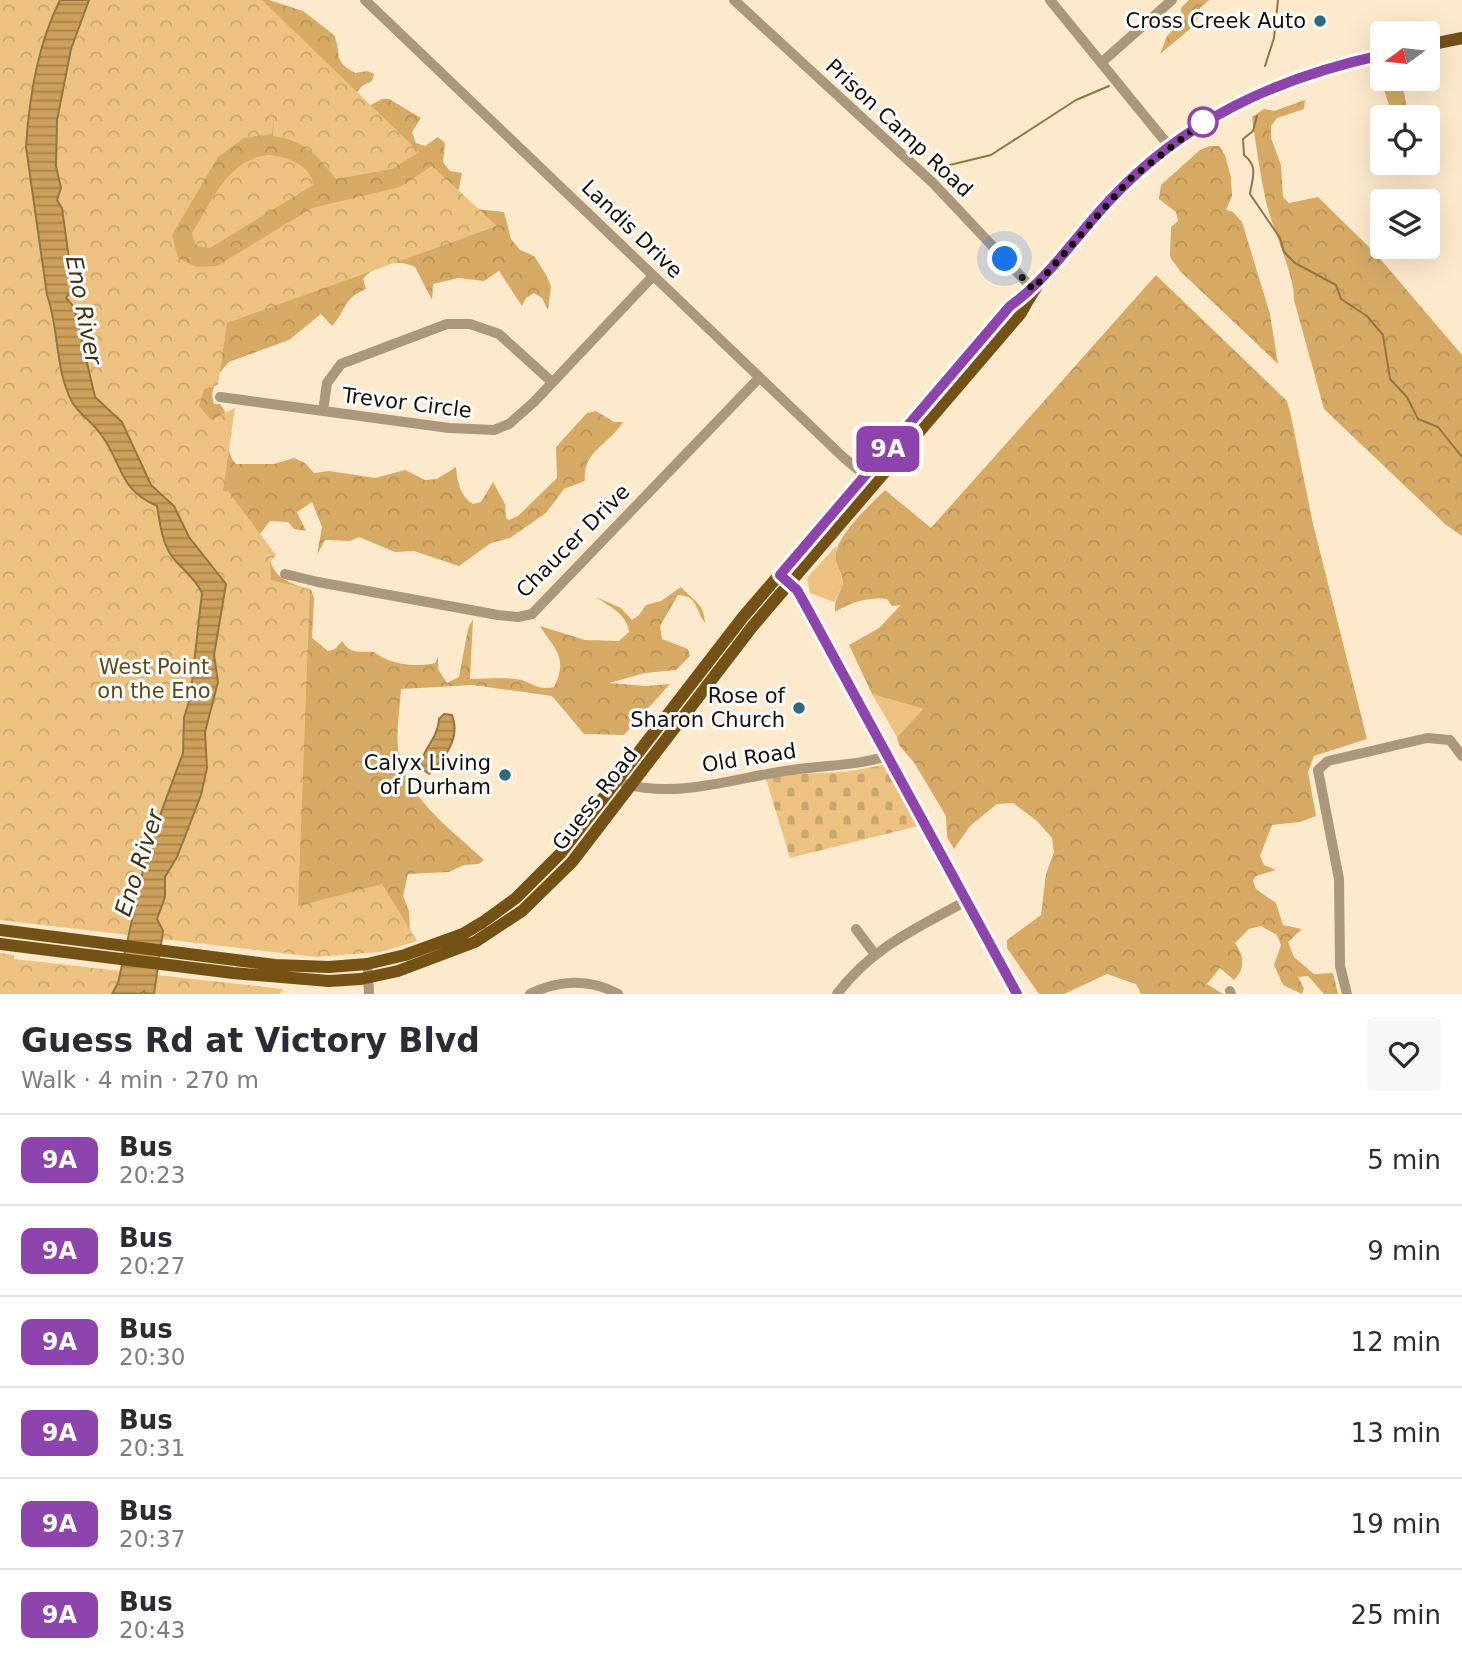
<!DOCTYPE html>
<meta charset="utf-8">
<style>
body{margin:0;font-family:"DejaVu Sans",sans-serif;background:#f7f7f7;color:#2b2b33;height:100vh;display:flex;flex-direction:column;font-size:26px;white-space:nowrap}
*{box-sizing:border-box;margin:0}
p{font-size:23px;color:#7c7c81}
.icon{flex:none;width:38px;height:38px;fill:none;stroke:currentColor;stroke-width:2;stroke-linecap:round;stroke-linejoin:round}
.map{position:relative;height:994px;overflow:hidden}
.drawer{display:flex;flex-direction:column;background:#fff;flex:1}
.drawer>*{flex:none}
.badge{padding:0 14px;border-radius:10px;font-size:24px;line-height:46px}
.needle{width:46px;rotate:255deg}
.controls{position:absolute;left:1370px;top:21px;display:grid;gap:14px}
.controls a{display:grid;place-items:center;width:70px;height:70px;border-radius:7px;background:#fff;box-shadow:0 7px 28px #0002;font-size:35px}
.you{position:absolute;width:35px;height:35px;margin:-18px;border:5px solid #fff;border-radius:50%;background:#1a73e8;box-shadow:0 0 0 10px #1a73e833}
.map>.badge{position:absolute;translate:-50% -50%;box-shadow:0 0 0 4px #fff}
.round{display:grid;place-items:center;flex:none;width:74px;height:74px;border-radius:7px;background:#f7f7f7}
.head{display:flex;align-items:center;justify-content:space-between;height:119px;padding:0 21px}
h1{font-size:33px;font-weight:700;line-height:52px}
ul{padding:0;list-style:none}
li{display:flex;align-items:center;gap:21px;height:91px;padding:0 21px;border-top:2px solid #e1e1e2}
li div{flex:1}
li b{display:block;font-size:26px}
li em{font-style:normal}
li .badge{min-width:77px;font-weight:700;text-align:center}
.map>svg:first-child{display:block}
.grass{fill:#edc281}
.forest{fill:url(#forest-crowns)}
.cemetery{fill:url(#cemetery-stones)}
.park{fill:url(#park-crowns)}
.water{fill:url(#water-rules);stroke:#957442;stroke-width:2}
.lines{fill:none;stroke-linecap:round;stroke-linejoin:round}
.stream{stroke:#957442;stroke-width:2}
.minor{stroke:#ab987c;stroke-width:10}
.major{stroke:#745216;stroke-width:12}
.line-casing{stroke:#fff;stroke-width:16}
.line{stroke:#8e44ad;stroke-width:10}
.walk{stroke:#160f06;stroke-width:7;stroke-dasharray:0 12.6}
.poi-dot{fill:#2e6a82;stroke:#fff;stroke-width:2.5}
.stop-dot{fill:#fff;stroke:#8e44ad;stroke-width:3.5}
.labels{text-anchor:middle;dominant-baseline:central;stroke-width:6;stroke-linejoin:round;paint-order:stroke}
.poi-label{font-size:21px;fill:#160f06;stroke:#fff;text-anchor:end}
.street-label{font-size:21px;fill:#160f06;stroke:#fff}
.park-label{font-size:21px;fill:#644610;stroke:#fff}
.water-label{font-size:23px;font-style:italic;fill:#443113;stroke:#fff}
</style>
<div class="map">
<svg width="1462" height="994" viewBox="0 0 1462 994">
<defs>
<pattern id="forest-crowns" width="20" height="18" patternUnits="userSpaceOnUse" patternTransform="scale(1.75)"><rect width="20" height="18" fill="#d6aa65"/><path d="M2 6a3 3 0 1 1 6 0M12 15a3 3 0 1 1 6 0" fill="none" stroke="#b79156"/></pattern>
<pattern id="cemetery-stones" width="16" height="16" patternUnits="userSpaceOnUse" patternTransform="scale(1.75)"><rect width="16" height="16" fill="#edc281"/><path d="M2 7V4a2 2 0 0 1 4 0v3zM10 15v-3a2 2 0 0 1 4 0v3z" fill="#caa66e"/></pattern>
<pattern id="park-crowns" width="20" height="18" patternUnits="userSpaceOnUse" patternTransform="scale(1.75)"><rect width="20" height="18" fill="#edc281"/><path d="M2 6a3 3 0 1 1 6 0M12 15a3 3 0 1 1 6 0" fill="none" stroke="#caa66e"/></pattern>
<pattern id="water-rules" width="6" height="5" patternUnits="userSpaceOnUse" patternTransform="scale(1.75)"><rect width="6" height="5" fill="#cca05b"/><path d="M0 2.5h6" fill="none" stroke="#a58149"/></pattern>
</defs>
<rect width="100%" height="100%" fill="#fde9cc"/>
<!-- grass -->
<path class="grass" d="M836 546C835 558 844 582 842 587 840 592 836 596 834 602L810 593 807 578Z
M872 694 923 709 897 737Z"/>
<!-- forest -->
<path class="forest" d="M89 0H269L303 11 334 35C343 56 331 59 355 73L367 71 374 74 372 81 362 86 355 95 367 107 382 99H389L421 118 412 132 416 143 425 146 438 137 445 143 443 162 450 171 462 173 458 193 466 208 504 212 511 239 520 250 534 256 545 273 551 286 548 310 542 298 534 293 526 298 522 306 499 271 484 281 458 278 433 284 432 300 415 267C396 258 376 264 363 279L366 289C342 299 347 310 332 326L321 314 289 340 229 362 215 378 212 396 214 404H220C236 422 220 448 236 464H274L294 458 305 463 314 473 329 471 375 478 405 470 425 480 437 479 456 467C457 480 460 496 473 504L481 502 493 482 505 504 506 518 509 520 518 516 557 478 556 447 587 413 596 411 614 422H623C610 444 582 451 585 481L564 489 546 513 510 538 491 543 459 566 414 551 395 552 359 537 350 541 325 540 317 555 322 527 312 502 297 512 306 531 294 529 288 522 270 521 259 535C278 573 267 576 311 590L314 598 312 638 328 651 335 649 342 641C351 655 359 651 374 652 389 664 416 668 435 663L438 657V669L447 683 459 677 468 629 473 619 470 679C482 679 512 677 522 680 536 685 537 690 554 687 569 657 554 649 540 626L585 640 619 641 629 632C628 615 609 606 596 597L621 608 632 620 639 615 646 605 661 601 681 587C693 601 704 602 705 623 696 612 698 595 678 595L660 626 662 639 688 649 690 656 676 670 645 673 609 683 646 686 670 684 624 735 584 734 552 696 473 685 401 689C400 708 396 730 398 749 404 797 451 829 484 860L479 864 464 865 449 872 408 874 403 896 409 911 410 936 301 950Z
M1189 0H1209L1200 8 1196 24 1160 54 1167 36 1182 21 1181 8Z
M1382 76V79H1401L1409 117H1393L1380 78Z
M1305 100 1304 109 1277 118 1271 126V138L1281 165 1283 197 1289 203 1318 197 1376 254 1462 355V536L1445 524 1324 409 1294 300C1296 280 1272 227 1266 202 1260 174 1256 145 1252 117L1264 109 1274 111Z
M1210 146H1219L1225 155 1231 178 1232 196 1226 210 1233 212 1242 222 1270 314 1278 364 1180 271 1170 257 1171 227 1178 221 1176 212 1159 199 1161 185 1200 150Z
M1156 275 1287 401 1291 416 1313 524 1367 739 1314 756 1308 772 1316 816 1300 822 1272 825 1260 856 1264 865 1276 870 1256 876 1253 881 1256 889 1276 903 1283 925 1302 929 1288 942 1294 957 1314 974 1333 973 1338 994H1324L1308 976 1298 977 1304 988 1302 994 1283 985 1274 965 1281 945 1277 935 1261 926 1249 929 1235 943C1244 956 1246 968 1234 980L1220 968 1207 984 1223 994H1141L1136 984 1107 974 1064 994H1039L1007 948V940L1041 915 1046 874 1054 852 1052 838 1037 821 1013 803 997 804 970 826 954 849 947 837 946 816 915 764 899 745 897 737 923 709 872 694 849 645 879 628 901 605 892 606 887 599C868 597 851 602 835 612 834 599 839 596 842 586 845 577 835 565 836 555 836 536 871 504 885 490L931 528Z"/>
<!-- cemetery -->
<path class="cemetery" d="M883 765 918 826 790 858 766 779 794 774 845 772Z"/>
<!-- park -->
<path class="park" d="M0 0H262L419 152 392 169 336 179C318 156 305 140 273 136L274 112 272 134 244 138 218 157 172 235 178 258 196 267 217 266 312 208 400 187 432 166 497 226 227 323 218 385 204 389 199 406 211 420 235 408 223 491H228L276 555 270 562 271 580 310 589 298 906 382 884 417 941 381 952 316 957 0 920Z
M269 155C285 156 312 165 313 185L210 248 196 246 192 233C212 202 227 159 269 155Z
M0 953 14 955V959L283 989 280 994H0Z"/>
<!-- water -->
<path class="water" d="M60 0H89L71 49 57 120 56 166 61 188 57 200 62 208 73 288 66 298 74 307 95 397 122 422 151 485 174 506 189 537 226 584 214 655 218 682 205 732 207 768 201 795 177 857 165 877V897L157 919 163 931 154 994H145L144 991 141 994H112L118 983 148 848 183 753 184 718 190 698 202 593C195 578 184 571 174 559 162 545 160 523 157 506 119 490 123 465 102 436 94 423 77 413 71 400 55 368 59 328 47 295L26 147C29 98 38 44 60 0Z
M444 714 452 715C461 738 445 758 429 774L420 767C422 749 438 739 439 719Z"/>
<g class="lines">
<!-- stream -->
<path class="stream" d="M1265 66 1274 38 1278 0
M1257 116 1253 131 1243 139 1244 155C1259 167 1252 178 1250 194L1280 238 1284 252 1295 263 1336 285 1341 299 1367 316 1383 335 1390 379 1407 397 1418 419 1438 427 1462 457
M933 169 991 155 1076 100 1109 86"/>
<!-- minor -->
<path class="minor" d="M365 0 844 458 875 483
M734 0 933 183 1033 289
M1050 0 1169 146
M1101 63 1172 0
M220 397 449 428 494 430 509 424 534 402 653 276
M323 411 327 383 341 364 447 324H470L499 334 552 382
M285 574 318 582 498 615 518 617 532 614 759 378
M784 579 797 590 806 606 1017 994
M625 784C680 799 737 777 792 770 825 765 855 766 888 756
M856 929 874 953
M368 972 369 994
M1230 991 1231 994
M530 994C558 980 589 978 618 994
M837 994C871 948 917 928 966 901
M1347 994 1340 966 1339 879 1318 770 1328 761 1427 738 1450 740 1462 756"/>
<!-- major -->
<path class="major" d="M1428 45 1462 38
M0 930 275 965 329 967 367 964 405 955 463 934 483 922 516 898 560 854 743 617 1010 306 1032 290
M0 944 233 973 329 981 361 979 398 971 475 942 522 911 572 862 752 627 1021 313C1037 282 1059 257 1081 231 1167 132 1254 82 1382 55"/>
</g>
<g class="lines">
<defs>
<path id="line" d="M1017 994 806 606 797 590 780 575 1010 306C1049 278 1076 236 1109 201 1184 120 1276 78 1382 55"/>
</defs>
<!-- line casing -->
<use href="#line" class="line-casing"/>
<!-- line -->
<use href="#line" class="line"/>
<!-- walk -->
<path class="walk" d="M1005 259 1033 289 1129 180 1203 122"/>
</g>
<!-- markers -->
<g class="poi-dot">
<circle cx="1320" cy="21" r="7"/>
<circle cx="799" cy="708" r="7"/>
<circle cx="505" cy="775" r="7"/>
</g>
<circle class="stop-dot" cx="1203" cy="122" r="14"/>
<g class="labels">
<!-- poi labels -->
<g class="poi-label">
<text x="1306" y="21">Cross Creek Auto</text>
<text x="785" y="696">Rose of<tspan x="785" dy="24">Sharon Church</tspan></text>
<text x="491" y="763">Calyx Living<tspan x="491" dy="24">of Durham</tspan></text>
</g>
<!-- street labels -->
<g class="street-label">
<text transform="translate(899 128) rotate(43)">Prison Camp Road</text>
<text transform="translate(632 229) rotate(44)">Landis Drive</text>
<text transform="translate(407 403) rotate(7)">Trevor Circle</text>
<text transform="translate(573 541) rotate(-45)">Chaucer Drive</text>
<text transform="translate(749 758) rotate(-9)">Old Road</text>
<text transform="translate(595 799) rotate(-52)">Guess Road</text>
</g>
<!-- park labels -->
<g class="park-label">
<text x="154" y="667">West Point<tspan x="154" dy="24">on the Eno</tspan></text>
</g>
<!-- water labels -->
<g class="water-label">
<text transform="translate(84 310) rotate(79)">Eno River</text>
<text transform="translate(139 863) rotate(-72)">Eno River</text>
</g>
</g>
</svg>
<div class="controls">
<a><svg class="needle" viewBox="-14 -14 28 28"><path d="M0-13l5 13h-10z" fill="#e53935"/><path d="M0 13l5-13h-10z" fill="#7c7c81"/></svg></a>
<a><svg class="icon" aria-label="locate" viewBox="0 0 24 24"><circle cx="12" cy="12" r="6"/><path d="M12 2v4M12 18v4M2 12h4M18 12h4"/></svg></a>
<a><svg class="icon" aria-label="layers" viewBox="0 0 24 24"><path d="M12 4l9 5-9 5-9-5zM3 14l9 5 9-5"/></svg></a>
</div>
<div class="you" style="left:1005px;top:259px"></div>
<b class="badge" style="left:888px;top:449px;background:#8e44ad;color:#fff">9A</b>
</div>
<section class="drawer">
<div class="head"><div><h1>Guess Rd at Victory Blvd</h1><p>Walk · 4 min · 270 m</p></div><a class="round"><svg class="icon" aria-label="heart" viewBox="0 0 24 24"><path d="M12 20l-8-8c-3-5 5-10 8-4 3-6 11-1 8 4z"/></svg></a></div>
<ul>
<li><span class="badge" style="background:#8e44ad;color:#fff">9A</span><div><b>Bus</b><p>20:23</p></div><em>5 min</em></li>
<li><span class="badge" style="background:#8e44ad;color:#fff">9A</span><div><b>Bus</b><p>20:27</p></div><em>9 min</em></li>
<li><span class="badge" style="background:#8e44ad;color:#fff">9A</span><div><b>Bus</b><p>20:30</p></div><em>12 min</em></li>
<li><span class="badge" style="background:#8e44ad;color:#fff">9A</span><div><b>Bus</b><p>20:31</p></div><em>13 min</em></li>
<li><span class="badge" style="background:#8e44ad;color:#fff">9A</span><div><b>Bus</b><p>20:37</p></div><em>19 min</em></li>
<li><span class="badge" style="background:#8e44ad;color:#fff">9A</span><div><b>Bus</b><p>20:43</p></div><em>25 min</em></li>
</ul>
</section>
